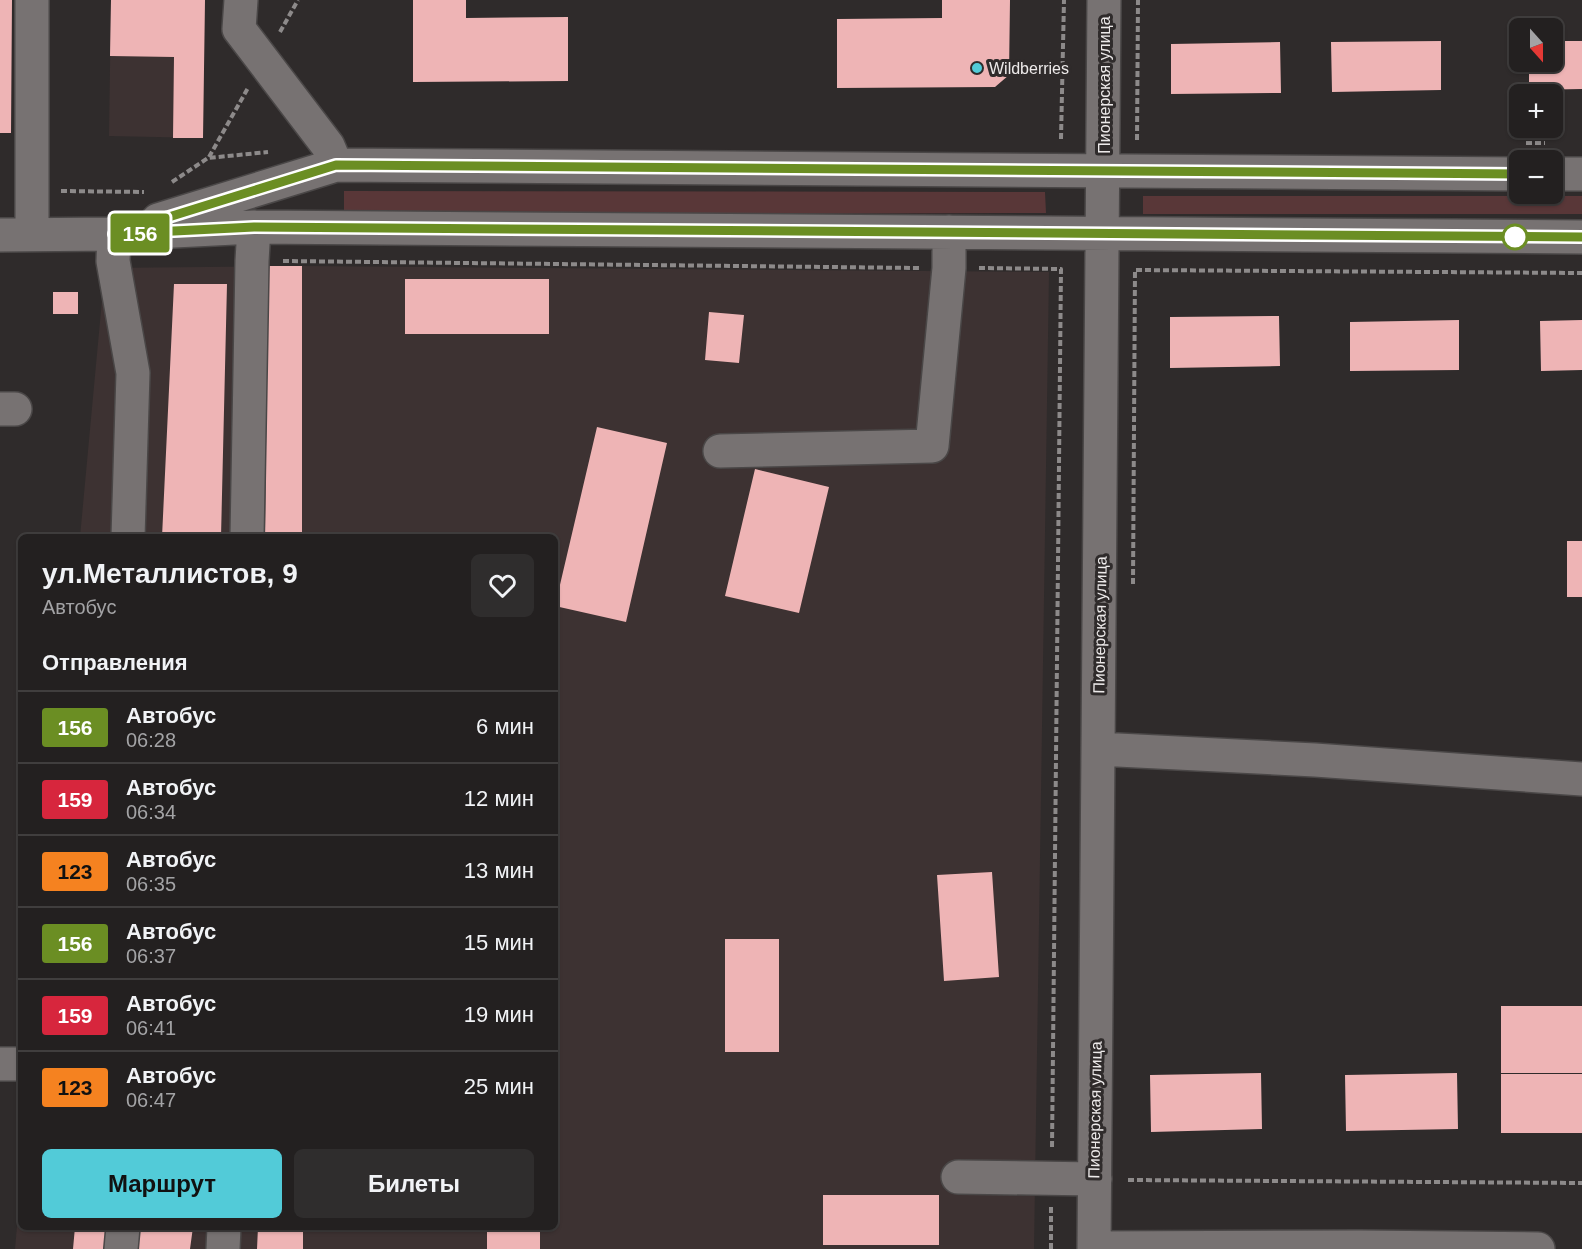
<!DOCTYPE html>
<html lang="ru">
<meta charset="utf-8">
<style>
body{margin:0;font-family:Helvetica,sans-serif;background:#2f2d2d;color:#f1f3f6;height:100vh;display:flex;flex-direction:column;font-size:22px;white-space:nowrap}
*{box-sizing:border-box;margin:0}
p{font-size:20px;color:#a3a3a5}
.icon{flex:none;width:33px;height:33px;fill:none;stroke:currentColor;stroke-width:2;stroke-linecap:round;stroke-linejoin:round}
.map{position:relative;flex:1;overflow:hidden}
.drawer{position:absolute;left:18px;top:534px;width:540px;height:696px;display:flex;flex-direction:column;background:#232020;border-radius:9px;box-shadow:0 2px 4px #0004,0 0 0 2px #403e3e}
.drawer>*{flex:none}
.badge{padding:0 12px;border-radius:4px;font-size:21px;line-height:39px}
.needle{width:39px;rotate:159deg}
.controls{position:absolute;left:1509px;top:18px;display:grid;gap:12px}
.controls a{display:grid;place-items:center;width:54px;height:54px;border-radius:9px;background:#232020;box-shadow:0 2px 4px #0004,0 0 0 2px #403e3e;font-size:30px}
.map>.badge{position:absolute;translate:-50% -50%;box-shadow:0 0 0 3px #fff}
h2{padding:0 24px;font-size:22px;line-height:54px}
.round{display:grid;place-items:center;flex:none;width:63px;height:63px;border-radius:9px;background:#2f2d2d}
.head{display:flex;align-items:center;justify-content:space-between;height:102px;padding:0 24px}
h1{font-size:28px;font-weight:700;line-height:45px}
.primary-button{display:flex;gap:12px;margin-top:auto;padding:12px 24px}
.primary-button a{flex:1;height:69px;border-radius:9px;background:#52cbd8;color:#111;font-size:24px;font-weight:700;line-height:69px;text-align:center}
.primary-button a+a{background:#2f2d2d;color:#f1f3f6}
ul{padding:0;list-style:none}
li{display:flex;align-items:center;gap:18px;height:72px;padding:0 24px;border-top:2px solid #403e3e}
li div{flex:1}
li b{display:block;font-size:22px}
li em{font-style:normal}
li .badge{min-width:66px;font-weight:700;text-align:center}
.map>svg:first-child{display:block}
.built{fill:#3d3232}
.green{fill:#593738}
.building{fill:#eeb4b5}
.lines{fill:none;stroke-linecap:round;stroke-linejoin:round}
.minor-casing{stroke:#4a4747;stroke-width:36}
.path{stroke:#8d8a8a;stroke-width:4;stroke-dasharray:6 3;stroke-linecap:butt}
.minor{stroke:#777272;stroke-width:33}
.line-casing{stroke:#fff;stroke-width:14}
.line{stroke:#6b8e23;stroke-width:9}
.poi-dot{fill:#52cbd8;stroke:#2f2b2b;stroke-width:2}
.stop-dot{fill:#fff;stroke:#6b8e23;stroke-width:3}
.labels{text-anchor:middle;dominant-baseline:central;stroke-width:6;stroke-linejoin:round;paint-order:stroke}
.poi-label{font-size:16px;fill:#edeaea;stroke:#2f2b2b;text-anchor:start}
.street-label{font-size:16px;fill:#edeaea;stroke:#2f2b2b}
</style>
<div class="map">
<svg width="1582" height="1249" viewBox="0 0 1582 1249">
<rect width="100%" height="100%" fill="#2f2b2b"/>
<!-- built -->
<path class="built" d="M111 0H205L203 138 109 136Z
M302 266 1049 272 1034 1249H15L21 1181V1227H555V537H80L105 268Z"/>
<!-- green -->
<path class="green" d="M344 191 1045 192 1046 213 344 215Z
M1143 196H1582V214H1143Z"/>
<!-- building -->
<path class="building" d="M0 0H12L11 133H0Z
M111 0H205L203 138H173L174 57 110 56Z
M413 0H466V18L568 17V81L413 82Z
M942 0H1010L1009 75 995 87 837 88V19L942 18Z
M1441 41V90L1332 92 1331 42Z
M1552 41H1582V89L1529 90V62H1552Z
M1280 42 1281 93 1171 94V44Z
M268 266H302V537H265Z
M405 279H549V334H405Z
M174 284H227L221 537H162Z
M53 292H78V314H53Z
M709 312 744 315 739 363 705 360Z
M1279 316 1280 366 1170 368V317Z
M1459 320V370L1350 371V322Z
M1582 320V370L1541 371 1540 321Z
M597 427 667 443 626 622 555 606Z
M755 469 829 487 799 613 725 596Z
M1567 541H1582V597H1567Z
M992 872 999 977 944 981 937 875Z
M725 939H779V1052H725Z
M1501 1006H1582V1073H1501Z
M1261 1073 1262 1129 1151 1132 1150 1075Z
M1457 1073 1458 1129 1346 1131 1345 1075Z
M1501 1074H1582V1133H1501Z
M823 1195H939V1245H823Z
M75 1227H109L106 1249H73Z
M138 1227H193L190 1249H136Z
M258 1227H303V1249H257Z
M487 1227H540V1249H487Z"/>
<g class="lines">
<defs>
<path id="minor" d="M241 0 239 29 328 146 336 165
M1552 174H1582
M158 220 336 165 1520 174
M32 234V0
M114 234 113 261 133 373 128 537
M0 235 114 234 254 227 1582 237
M0 409H15
M720 451 932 446 949 268V232
M247 537 252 261 254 227
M1098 749 1315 760 1582 779
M0 1064H17
M958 1177 1095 1179
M1094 1248 1360 1247 1538 1249
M121 1249 123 1227
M223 1249 224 1227
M1094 1249 1104 0"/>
</defs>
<!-- minor casing -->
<use href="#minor" class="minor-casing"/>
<!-- path -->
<path class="path" d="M280 32 298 0
M1061 139 1064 0
M1137 140 1138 0
M1526 143H1545
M209 157 248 88
M172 182 208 158 268 152
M61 191 144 192
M283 261 920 268
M979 268 1061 269 1052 1148
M1133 584 1135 270 1582 273
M1128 1180 1582 1183
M1051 1249V1207"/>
<!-- minor -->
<use href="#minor" class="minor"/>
</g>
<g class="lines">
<defs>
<path id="line" d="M1520 174 336 165 114 234 254 227 1582 237"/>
</defs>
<!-- line casing -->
<use href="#line" class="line-casing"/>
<!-- line -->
<use href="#line" class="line"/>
</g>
<!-- markers -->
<circle class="poi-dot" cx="977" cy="68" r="6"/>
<circle class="stop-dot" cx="1515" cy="237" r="12"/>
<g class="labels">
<!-- poi labels -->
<g class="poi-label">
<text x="989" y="68">Wildberries</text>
</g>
<!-- street labels -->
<g class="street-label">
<text transform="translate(1104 85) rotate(-90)">Пионерская улица</text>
<text transform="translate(1100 625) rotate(-89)">Пионерская улица</text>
<text transform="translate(1095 1110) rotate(-89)">Пионерская улица</text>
</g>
</g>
</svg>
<div class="controls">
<a><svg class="needle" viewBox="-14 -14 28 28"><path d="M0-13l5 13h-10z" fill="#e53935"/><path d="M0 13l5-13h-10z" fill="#a3a3a5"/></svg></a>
<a>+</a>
<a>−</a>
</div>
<b class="badge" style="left:140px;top:233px;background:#6b8e23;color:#fff">156</b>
<section class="drawer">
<div class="head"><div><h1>ул.Металлистов, 9</h1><p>Автобус</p></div><a class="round"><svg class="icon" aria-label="heart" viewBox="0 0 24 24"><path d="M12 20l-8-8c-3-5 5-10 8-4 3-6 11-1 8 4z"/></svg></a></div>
<h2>Отправления</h2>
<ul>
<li><span class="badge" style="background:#6b8e23;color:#fff">156</span><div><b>Автобус</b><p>06:28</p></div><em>6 мин</em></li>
<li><span class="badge" style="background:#d7263d;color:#fff">159</span><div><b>Автобус</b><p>06:34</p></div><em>12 мин</em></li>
<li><span class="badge" style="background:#f58220;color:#111">123</span><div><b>Автобус</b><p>06:35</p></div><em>13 мин</em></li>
<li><span class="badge" style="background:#6b8e23;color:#fff">156</span><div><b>Автобус</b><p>06:37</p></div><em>15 мин</em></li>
<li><span class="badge" style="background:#d7263d;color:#fff">159</span><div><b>Автобус</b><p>06:41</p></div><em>19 мин</em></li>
<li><span class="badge" style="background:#f58220;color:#111">123</span><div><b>Автобус</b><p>06:47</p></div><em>25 мин</em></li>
</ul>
<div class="primary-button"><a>Маршрут</a><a>Билеты</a></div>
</section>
</div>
